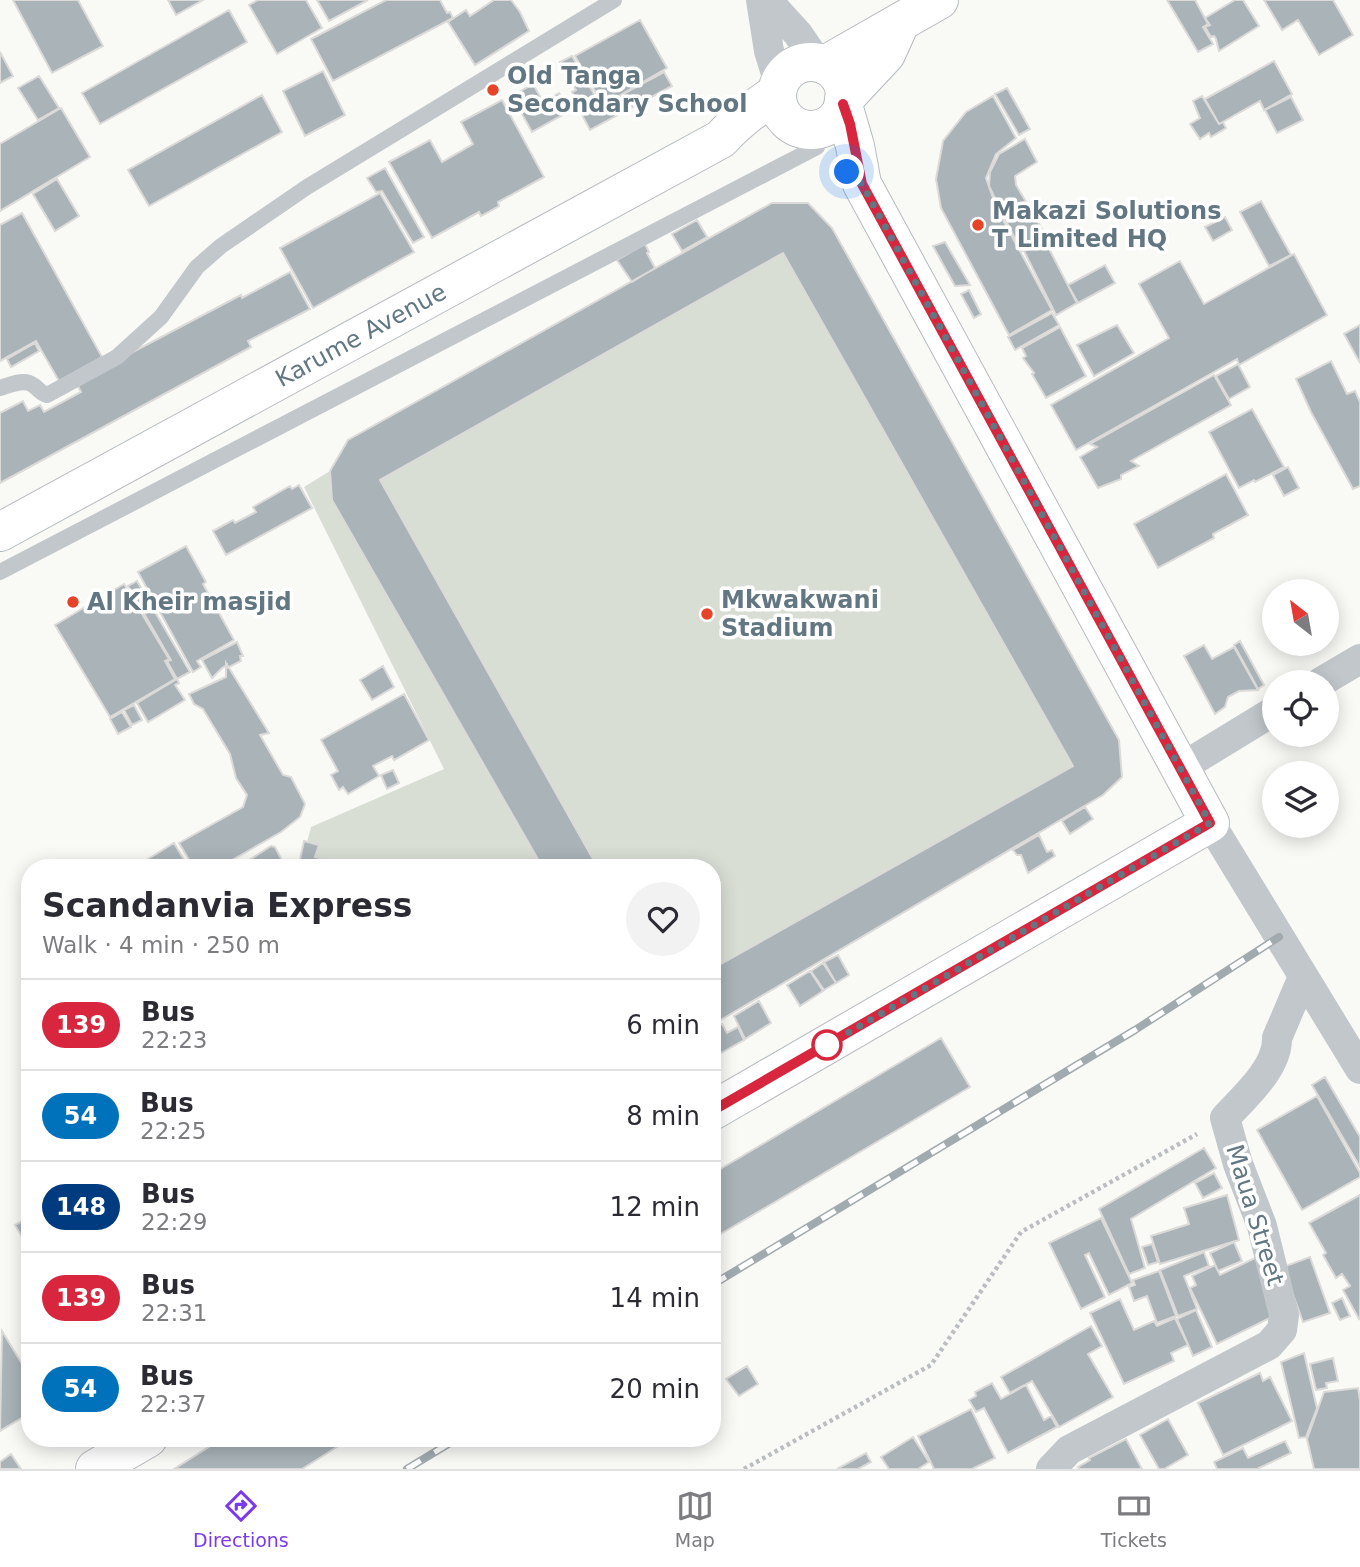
<!DOCTYPE html>
<meta charset="utf-8">
<style>
body{margin:0;font-family:"DejaVu Sans",sans-serif;background:#f2f2f3;color:#2b2b33;height:100vh;display:flex;flex-direction:column;font-size:26px;white-space:nowrap}
*{box-sizing:border-box;margin:0}
p{font-size:23px;color:#7c7c81}
.icon{flex:none;width:38px;height:38px;fill:none;stroke:currentColor;stroke-width:2;stroke-linecap:round;stroke-linejoin:round}
.map{position:relative;flex:1;overflow:hidden}
.side{position:absolute;left:21px;top:859px;width:700px;height:588px;display:flex;flex-direction:column;background:#fff;border-radius:28px;box-shadow:0 4px 18px #0003}
.side>*{flex:none}
.badge{padding:0 14px;border-radius:23px;font-size:24px;line-height:46px}
.needle{width:46px;rotate:329deg}
.controls{position:absolute;left:1262px;top:579px;display:grid;gap:14px}
.controls a{display:grid;place-items:center;width:77px;height:77px;border-radius:50%;background:#fff;box-shadow:0 4px 18px #0003;font-size:35px}
.you{position:absolute;width:35px;height:35px;margin:-18px;border:5px solid #fff;border-radius:50%;background:#1a73e8;box-shadow:0 0 0 10px #1a73e833}
.map>.badge{position:absolute;translate:-50% -50%;box-shadow:0 0 0 4px #fff}
.round{display:grid;place-items:center;flex:none;width:74px;height:74px;border-radius:37px;background:#f2f2f3}
.overview{display:flex;align-items:center;justify-content:space-between;height:119px;padding:0 21px}
h1{font-size:33px;font-weight:700;line-height:52px}
ul{padding:0;list-style:none}
li{display:flex;align-items:center;gap:21px;height:91px;padding:0 21px;border-top:2px solid #e1e1e2}
li div{flex:1}
li b{display:block;font-size:26px}
li em{font-style:normal}
li .badge{min-width:77px;font-weight:700;text-align:center}
.menu{display:flex;justify-content:space-around;align-items:center;height:98px;border-top:2px solid #e1e1e2;background:#fff;font-size:19px;color:#7c7c81}
.menu a{display:grid;justify-items:center;gap:4px}
.menu .current{color:#7c3aed}
.map>svg:first-child{display:block}
.green{fill:#d9ded5}
.building{fill:#a9b3b8;stroke:#dbdad8;stroke-width:2}
.lines{fill:none;stroke-linecap:round;stroke-linejoin:round}
.secondary-casing{stroke:#b4bbbf;stroke-width:40}
.path{stroke:#babec1;stroke-width:4.5;stroke-dasharray:3.5 3.5;stroke-linecap:butt}
.service{stroke:#c2c7cb;stroke-width:16}
.minor{stroke:#c2c7cb;stroke-width:30}
.secondary{stroke:#fff;stroke-width:38}
.rail-casing{stroke:#a1aaaf;stroke-width:8}
.rail{stroke:#fff;stroke-width:5;stroke-dasharray:16;stroke-linecap:butt}
.line-casing{stroke:#fff;stroke-width:16}
.line{stroke:#d7263d;stroke-width:10}
.walk{stroke:#637782;stroke-width:7;stroke-dasharray:0 12.6}
.poi-dot{fill:#e64429;stroke:#fff;stroke-width:2.5}
.stop-dot{fill:#fff;stroke:#d7263d;stroke-width:3.5}
.labels{text-anchor:middle;dominant-baseline:central;stroke-width:7;stroke-linejoin:round;paint-order:stroke}
.poi-label{font-size:24px;font-weight:bold;fill:#637782;stroke:#fff;text-anchor:start}
.street-label{font-size:24px;fill:#637782;stroke:#fff}
</style>
<div class="map">
<svg width="1360" height="1469" viewBox="0 0 1360 1469">
<rect width="100%" height="100%" fill="#f9f9f6"/>
<!-- green -->
<path class="green" d="M772 203H808L1118 740 1122 777 1103 795 712 1025V868H300L311 827 444 769 304 487 330 471 348 440Z"/>
<!-- building -->
<path class="building" d="M13 0H78L103 46 52 73Z
M168 0H203L176 15Z
M258 0H306L322 28 277 54 249 5Z
M317 0H368L329 21Z
M386 0H440L447 13 450 12 453 18 333 81 311 39Z
M494 0H511L520 12 529 31 475 65 448 22 466 10 470 16Z
M1167 0H1195L1208 24 1203 27 1213 44 1198 52Z
M1235 0H1243L1259 26 1219 51 1216 39 1214 36 1211 37 1205 27 1210 25 1205 18Z
M1264 0H1333L1353 35 1319 55 1298 20 1282 30Z
M229 10 247 42 100 124 82 93Z
M640 20 667 68 603 105 575 56Z
M0 52 13 76 0 83Z
M572 56 598 101 582 110 572 92 576 90 560 62Z
M1274 61 1292 94 1264 110 1260 101 1219 124 1205 99Z
M323 71 345 115 305 136 283 91Z
M664 72 672 86 590 130 581 113 599 103 601 106Z
M39 76 59 108 38 120 18 88Z
M533 84 543 102 559 93 570 111 532 132 512 96Z
M1007 88 1030 129 1019 135 995 94Z
M262 95 282 132 149 206 128 170Z
M993 96 1016 138 996 154 986 178 997 209 1052 310 1009 335 941 208 936 179 943 141 966 112Z
M1202 96 1219 124 1223 122 1226 128 1211 137 1209 133 1200 139 1190 124 1200 118 1193 101Z
M1291 97 1303 120 1277 133 1265 110Z
M502 100 544 177 498 202 499 206 481 216 479 212 432 238 389 162 430 140 442 162 473 144 461 122Z
M61 108 90 157 0 211V144Z
M1025 139 1037 162 1015 176 1016 185 1047 237 1021 251 989 186 990 172 999 154Z
M385 168 424 237 413 243 382 191 376 192 367 178Z
M57 179 79 216 55 231 33 194Z
M380 193 414 252 313 308 280 248Z
M1261 201 1291 255 1269 266 1240 212Z
M772 203H808L832 228 1119 740 1122 777 1103 795 712 1025V969L1073 766 783 253 380 480 598 868H543L332 500 330 471 348 440Z
M22 213 102 357 59 381 36 341 0 361V225Z
M1225 217 1232 230 1213 241 1205 227Z
M697 220 707 237 682 251 672 234Z
M1045 241 1077 303 1056 315 1024 251Z
M945 242 970 285 955 286 933 246Z
M645 244 649 252 647 253 655 268 632 282 617 260Z
M1294 254 1327 315 1239 365 1237 359 1076 450 1051 405 1169 338 1139 284 1180 261 1204 304Z
M1105 265 1115 283 1078 303 1068 285Z
M290 272 310 309 248 341 251 347 0 483V413L23 401 28 411 40 405 44 412 81 392 76 382 241 295 242 298Z
M969 290 981 314 974 318 961 294Z
M1052 313 1059 325 1015 350 1008 337Z
M1117 325 1134 353 1094 376 1077 345Z
M1360 325V363L1344 334Z
M1060 327 1086 376 1046 398 1032 374 1034 373 1023 358 1026 356 1022 348Z
M35 343 39 351 11 367 7 359Z
M1331 361 1347 394 1355 391 1360 402V486L1353 489 1311 412 1296 379Z
M1238 364 1250 387 1229 399 1216 376Z
M1214 375 1231 405 1131 461 1139 466 1121 475V479L1098 488 1080 457 1097 447 1090 444Z
M1252 409 1284 467 1255 482 1254 480 1239 488 1209 432Z
M1288 467 1299 488 1284 496 1273 475Z
M1226 474 1248 515 1213 534 1214 538 1158 568 1134 524Z
M299 485 312 508 226 555 213 531 233 520 235 523 256 512 253 507 290 486 292 489Z
M186 546 206 582 203 584 234 640 197 661 201 667 193 672 138 572Z
M137 581 190 672 177 679 167 661 171 660 128 586Z
M124 584 169 659 165 661 175 679 110 717 55 625Z
M1240 641 1264 685 1258 689 1234 645Z
M237 642 243 656H240L241 661 227 668V665L222 668 212 678 202 660Z
M1204 645 1212 659 1234 647 1258 690 1239 691 1228 697 1225 707 1215 714 1184 656Z
M226 663 269 733 260 735 283 775 291 777 305 804 300 817 281 832 218 868H194L179 843 243 807 247 795 236 778 230 754 203 709 194 704 189 694 226 677Z
M383 666 394 687 372 700 360 680Z
M177 679 179 683 175 685 185 700 148 722 137 703Z
M404 694 429 740 394 760 392 756 373 766 379 776 348 794 343 787 339 790 331 775 338 771 321 740Z
M134 705 142 720 132 725 124 710Z
M122 712 131 727 118 734 110 719Z
M393 770 399 783 387 789 381 775Z
M1085 807 1093 819 1070 834 1062 821Z
M1039 835 1047 852 1052 850 1055 856 1028 873 1021 855H1017L1013 850Z
M304 841 319 845 315 857 329 860 327 868H298Z
M174 843 189 868H150L145 861Z
M271 846 275 847 286 868H237Z
M838 955 849 975 836 983 824 962Z
M823 963 836 983 824 990 811 971Z
M810 971 823 991 800 1006 787 985Z
M759 1001 771 1023 745 1039 734 1016Z
M722 1024 727 1033 738 1027 744 1040 721 1053 712 1039V1029Z
M941 1038 970 1087 712 1239V1174Z
M1325 1077 1360 1137V1167L1312 1085Z
M1317 1096 1360 1173V1177L1302 1210 1257 1130Z
M1204 1148 1216 1168 1131 1219 1145 1268 1129 1274 1099 1209Z
M1214 1173 1222 1188 1203 1198 1195 1183Z
M1227 1195 1239 1240 1160 1264 1151 1236 1189 1224 1184 1208Z
M1360 1195V1318L1359 1319 1343 1290 1350 1286 1342 1274 1336 1278 1323 1255 1326 1253 1309 1223Z
M30 1217V1250L15 1225Z
M1101 1218 1132 1283 1109 1295 1089 1253 1085 1255 1105 1297 1081 1309 1049 1243Z
M1234 1242 1242 1261 1218 1271 1210 1253Z
M1152 1244 1158 1262 1148 1265 1142 1247Z
M1204 1252 1209 1266 1184 1276 1197 1309 1178 1316 1160 1270Z
M1310 1257 1330 1313 1303 1322 1283 1267Z
M1255 1258 1282 1312 1217 1344 1190 1288 1196 1285 1192 1276 1215 1265 1220 1275Z
M1159 1271 1176 1316 1157 1323 1147 1296 1134 1301 1129 1287 1135 1285 1133 1280Z
M1342 1298 1350 1316 1340 1320 1332 1303Z
M1120 1299 1134 1330 1154 1321 1157 1326 1175 1318 1188 1345 1171 1353 1174 1361 1124 1384 1090 1313Z
M1196 1310 1212 1347 1193 1356 1177 1319Z
M1091 1326 1102 1346 1088 1354 1113 1397 1059 1427 1032 1381 1010 1393 1001 1377Z
M2 1331 30 1377V1413L0 1431Z
M1304 1353 1317 1408 1306 1437 1299 1438 1281 1362Z
M1333 1358 1338 1381 1326 1383 1327 1388 1316 1390 1310 1364Z
M747 1366 758 1384 739 1396 726 1379Z
M1260 1373 1263 1381 1270 1377 1292 1421 1223 1455 1198 1403Z
M992 1383 1001 1399 1026 1385 1044 1420 1051 1416 1057 1427 1008 1453 984 1408 976 1412 969 1400 976 1396 975 1392Z
M1358 1388 1360 1401V1469H1314L1307 1439 1324 1392Z
M971 1409 995 1458 972 1469H934L918 1436Z
M1168 1419 1188 1455 1164 1469H1159L1140 1435Z
M913 1437 929 1462 918 1469H889L881 1457Z
M223 1438H351L302 1469H174Z
M1126 1439 1142 1469H1080L1078 1467 1090 1460 1089 1458Z
M1285 1441 1291 1453 1257 1469H1217L1214 1462 1243 1448 1248 1458Z
M866 1453 871 1462 858 1469H837Z
M11 1454 21 1469H0V1462Z"/>
<g class="lines">
<defs>
<g id="secondary">
<circle cx="811" cy="96" r="34"/>
<path d="M825 65 939 0"/>
<path d="M844 99 886 54 900 23"/>
<path id="s1" d="M0 532 721 139C738 120 756 107 777 93"/>
<path d="M712 1111 1210 823 862 184 855 146 843 105"/>
<path d="M95 1469 148 1438"/>
</g>
</defs>
<!-- secondary casing -->
<use href="#secondary" class="secondary-casing"/>
<!-- path -->
<path class="path" d="M744 1469 931 1365 1021 1232 1197 1134"/>
<!-- service -->
<path class="service" d="M0 388C10 385 24 378 33 385 39 389 40 393 47 395L117 357 161 317 197 267 221 246 307 187 614 0
M0 572 817 147"/>
<!-- minor -->
<path class="minor" d="M761 0 769 51 779 83
M767 0 798 34 817 62
M1321 682 1360 659
M1179 769 1274 711
M1210 823 1360 1069
M1051 1469 1069 1450 1269 1345 1282 1330 1284 1315 1262 1226 1238 1164 1225 1118C1244 1097 1278 1068 1277 1038L1303 977"/>
<!-- secondary -->
<use href="#secondary" class="secondary"/>
<defs>
<path id="rail" d="M712 1285 1135 1030 1279 937
M407 1469 458 1438"/>
</defs>
<!-- rail casing -->
<use href="#rail" class="rail-casing"/>
<!-- rail -->
<use href="#rail" class="rail"/>
</g>
<g class="lines">
<defs>
<path id="line" d="M712 1111 1210 823 862 184 850 124 843 104"/>
</defs>
<!-- line casing -->
<use href="#line" class="line-casing"/>
<!-- line -->
<use href="#line" class="line"/>
<!-- walk -->
<path class="walk" d="M827 1045 1210 823 862 184 847 172"/>
</g>
<!-- markers -->
<g class="poi-dot">
<circle cx="493" cy="90" r="7"/>
<circle cx="978" cy="225" r="7"/>
<circle cx="73" cy="602" r="7"/>
<circle cx="707" cy="614" r="7"/>
</g>
<circle class="stop-dot" cx="827" cy="1045" r="14"/>
<g class="labels">
<!-- poi labels -->
<g class="poi-label">
<text x="507" y="76">Old Tanga<tspan x="507" dy="28">Secondary School</tspan></text>
<text x="992" y="211">Makazi Solutions<tspan x="992" dy="28">T Limited HQ</tspan></text>
<text x="721" y="600">Mkwakwani<tspan x="721" dy="28">Stadium</tspan></text>
<text x="87" y="602">Al Kheir masjid</text>
</g>
<!-- street labels -->
<g class="street-label">
<text stroke="none"><textPath href="#s1" startOffset="411">Karume Avenue</textPath></text>
<text transform="translate(1255 1215) rotate(73)">Maua Street</text>
</g>
</g>
</svg>
<div class="controls">
<a><svg class="needle" viewBox="-14 -14 28 28"><path d="M0-13l5 13h-10z" fill="#e53935"/><path d="M0 13l5-13h-10z" fill="#7c7c81"/></svg></a>
<a><svg class="icon" aria-label="locate" viewBox="0 0 24 24"><circle cx="12" cy="12" r="6"/><path d="M12 2v4M12 18v4M2 12h4M18 12h4"/></svg></a>
<a><svg class="icon" aria-label="layers" viewBox="0 0 24 24"><path d="M12 4l9 5-9 5-9-5zM3 14l9 5 9-5"/></svg></a>
</div>
<div class="you" style="left:847px;top:172px"></div>
<section class="side">
<div class="overview"><div><h1>Scandanvia Express</h1><p>Walk · 4 min · 250 m</p></div><a class="round"><svg class="icon" aria-label="heart" viewBox="0 0 24 24"><path d="M12 20l-8-8c-3-5 5-10 8-4 3-6 11-1 8 4z"/></svg></a></div>
<ul>
<li><span class="badge" style="background:#d7263d;color:#fff">139</span><div><b>Bus</b><p>22:23</p></div><em>6 min</em></li>
<li><span class="badge" style="background:#0072bc;color:#fff">54</span><div><b>Bus</b><p>22:25</p></div><em>8 min</em></li>
<li><span class="badge" style="background:#003b80;color:#fff">148</span><div><b>Bus</b><p>22:29</p></div><em>12 min</em></li>
<li><span class="badge" style="background:#d7263d;color:#fff">139</span><div><b>Bus</b><p>22:31</p></div><em>14 min</em></li>
<li><span class="badge" style="background:#0072bc;color:#fff">54</span><div><b>Bus</b><p>22:37</p></div><em>20 min</em></li>
</ul>
</section>
</div>
<nav class="menu">
<a class="current"><svg class="icon" aria-label="directions" viewBox="0 0 24 24"><path d="M12 3l9 9-9 9-9-9zM9 14v-3h6M13 9l2 2-2 2"/></svg>Directions</a>
<a><svg class="icon" aria-label="map" viewBox="0 0 24 24"><path d="M3 6l6-2 6 2 6-2v14l-6 2-6-2-6 2zM9 4v14M15 6v14"/></svg>Map</a>
<a><svg class="icon" aria-label="tickets" viewBox="0 0 24 24"><path d="M3 7h18v10H3zM15 7v10"/></svg>Tickets</a>
</nav>
